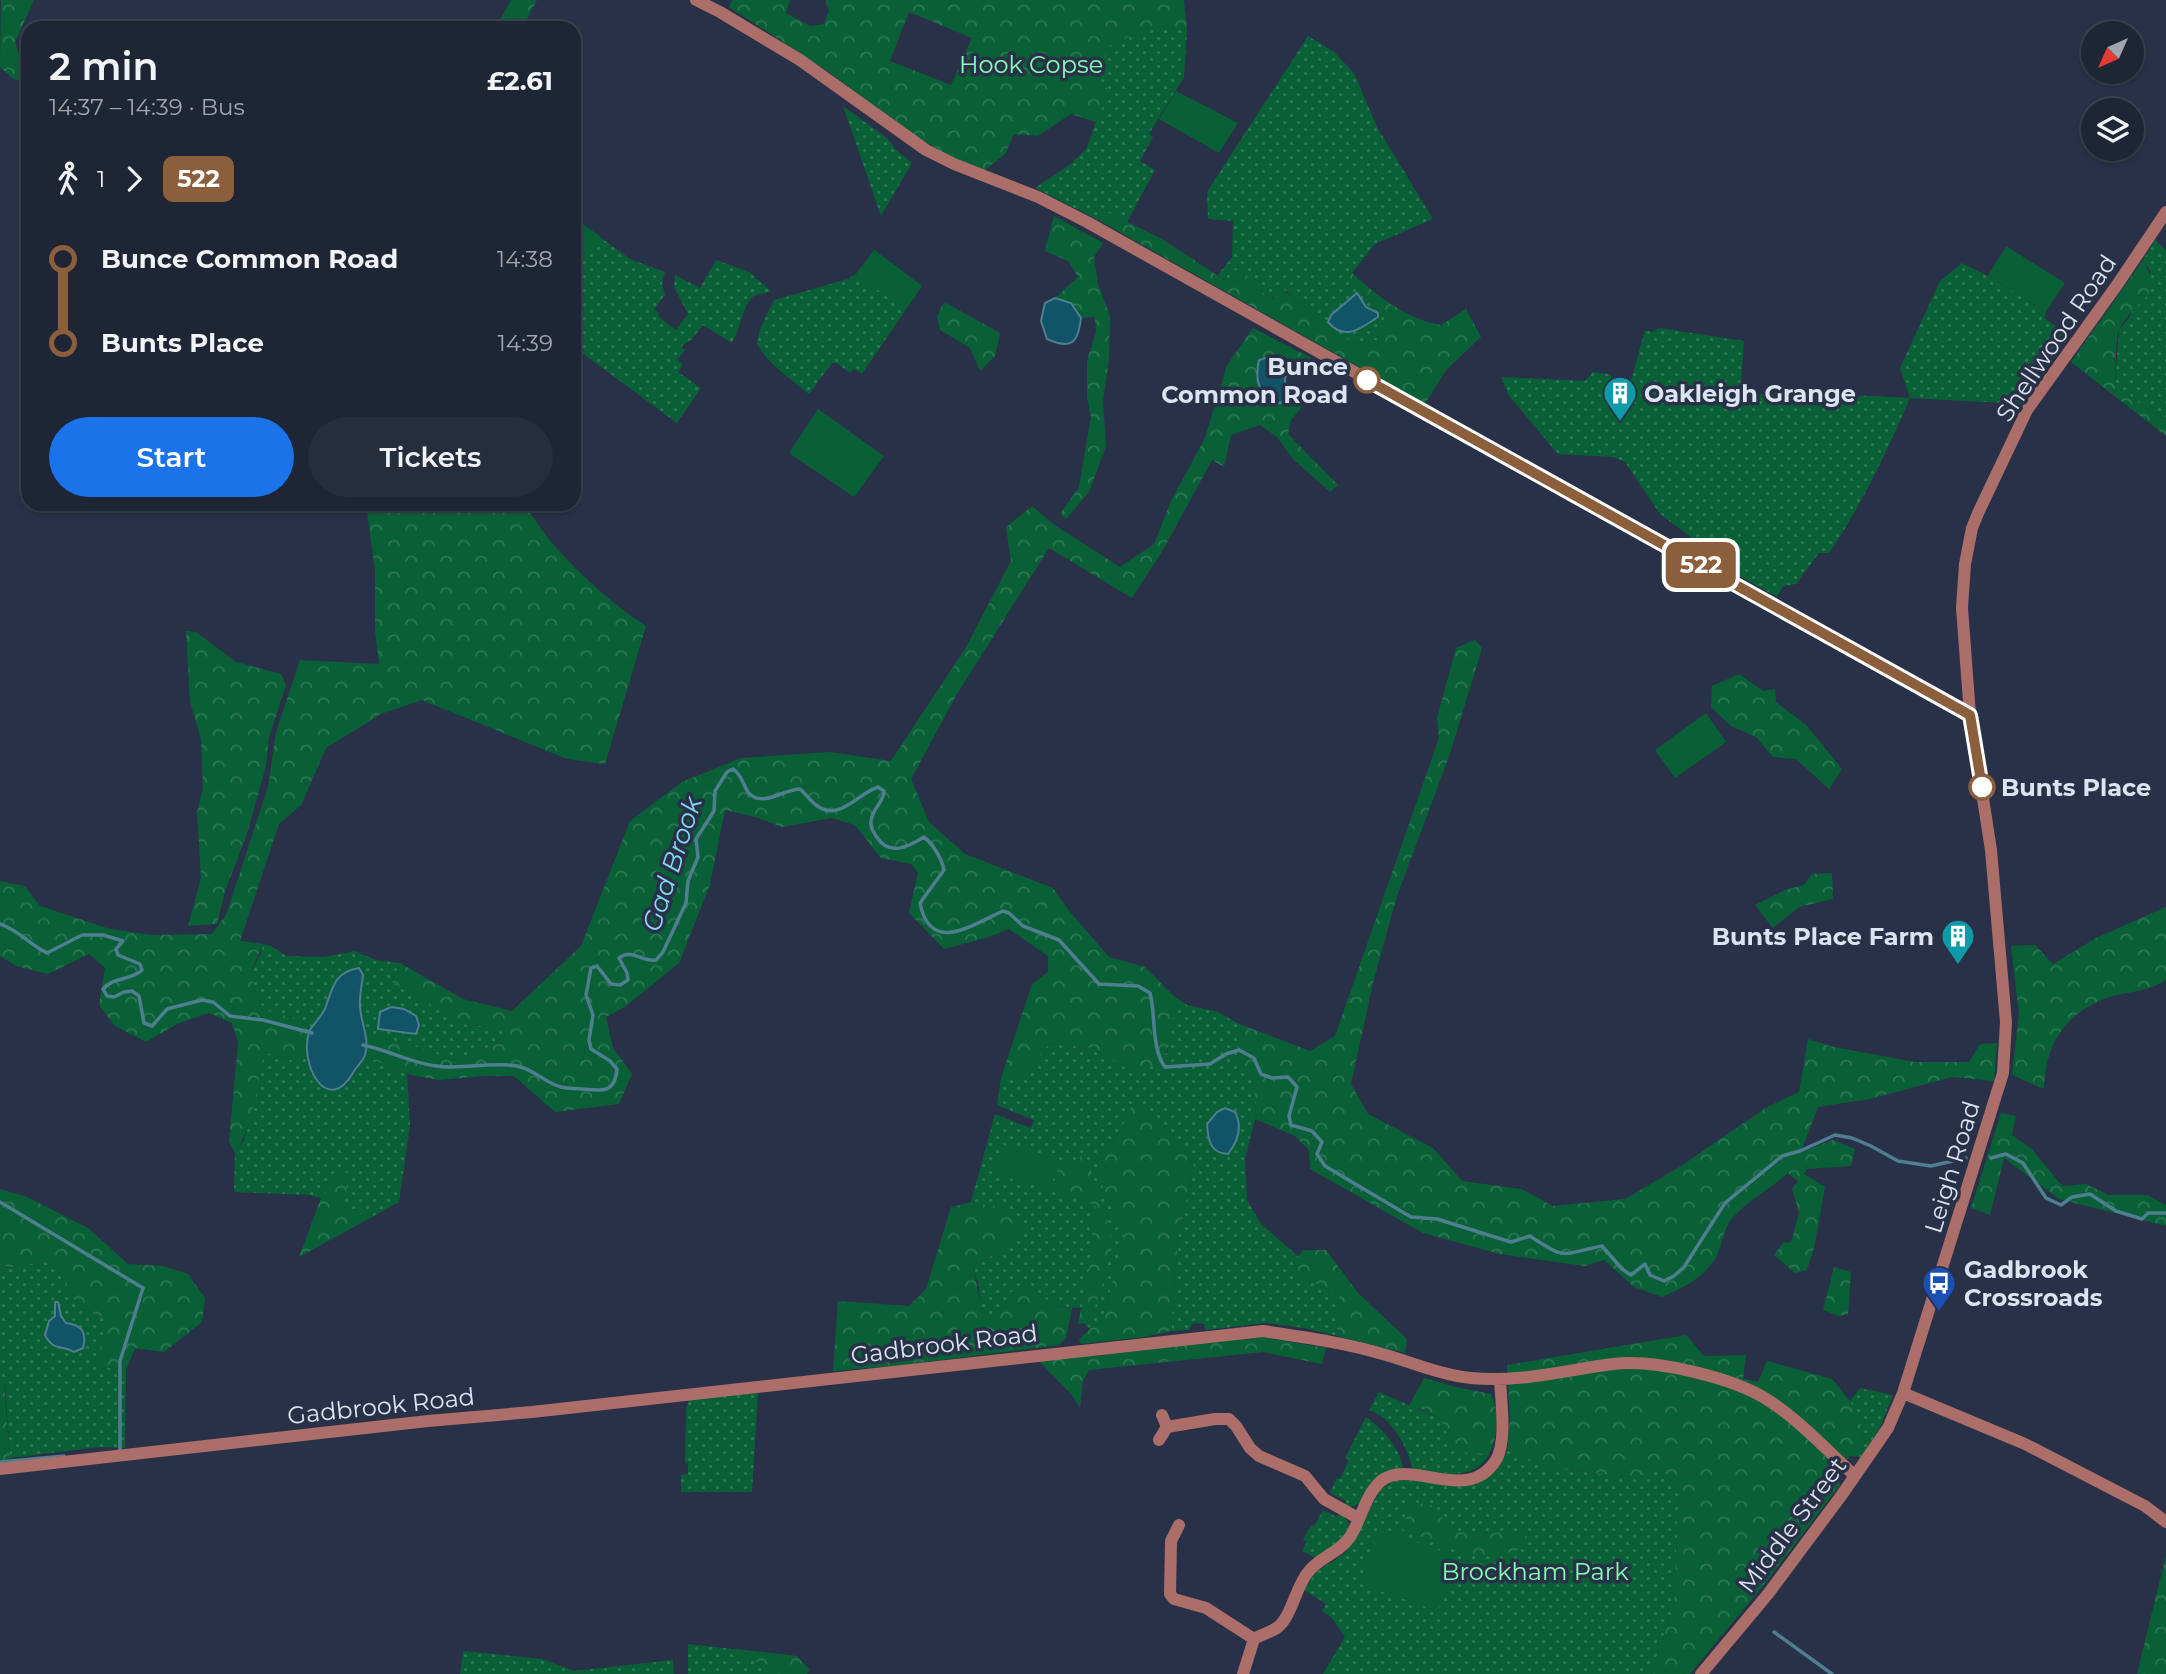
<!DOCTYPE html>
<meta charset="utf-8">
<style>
body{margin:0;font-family:Montserrat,sans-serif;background:#262d3d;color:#f1f3f6;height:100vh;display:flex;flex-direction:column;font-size:26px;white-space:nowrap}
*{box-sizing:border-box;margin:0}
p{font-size:23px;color:#a1a5ad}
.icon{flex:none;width:38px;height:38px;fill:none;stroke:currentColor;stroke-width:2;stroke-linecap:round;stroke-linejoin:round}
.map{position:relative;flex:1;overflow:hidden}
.side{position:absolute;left:21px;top:21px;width:560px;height:490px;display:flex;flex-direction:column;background:#1e2535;border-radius:21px;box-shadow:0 2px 5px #0004,0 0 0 2px #3c4250}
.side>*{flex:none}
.badge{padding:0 14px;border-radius:10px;font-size:24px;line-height:46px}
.needle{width:46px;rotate:225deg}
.tools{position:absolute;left:2081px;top:21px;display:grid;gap:14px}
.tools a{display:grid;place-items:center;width:63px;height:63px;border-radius:50%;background:#1e2535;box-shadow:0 2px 5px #0004,0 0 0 2px #3c4250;font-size:35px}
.map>.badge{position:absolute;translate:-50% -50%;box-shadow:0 0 0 4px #fff}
.legs{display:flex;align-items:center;gap:10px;height:77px;padding:0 28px;font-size:23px}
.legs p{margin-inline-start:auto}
.head{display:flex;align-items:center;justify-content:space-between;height:119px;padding:0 28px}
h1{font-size:38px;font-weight:600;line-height:52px}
.cta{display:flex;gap:14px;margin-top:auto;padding:14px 28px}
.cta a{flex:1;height:80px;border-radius:42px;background:#1a73e8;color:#fff;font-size:28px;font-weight:600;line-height:80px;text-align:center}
.cta a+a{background:#262d3d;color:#f1f3f6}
ul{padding:0 28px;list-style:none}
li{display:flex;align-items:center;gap:24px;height:84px;font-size:26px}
li i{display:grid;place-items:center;width:10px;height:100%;margin:0 9px;background:currentColor}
li i::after{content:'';width:18px;height:18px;margin:-9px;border:5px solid;border-radius:50%;background:#1e2535}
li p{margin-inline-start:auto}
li:first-child i{background:linear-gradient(#0000 50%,currentColor 0)}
li:last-child i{background:linear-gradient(currentColor 50%,#0000 0)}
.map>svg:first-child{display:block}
.green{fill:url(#green-dots)}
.forest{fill:url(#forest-crowns);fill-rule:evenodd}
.pitch{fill:#096037}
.water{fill:#115367;stroke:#4e7e90;stroke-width:2}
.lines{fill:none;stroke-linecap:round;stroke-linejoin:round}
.stream{stroke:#4e7e90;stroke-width:3.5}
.minor{stroke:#ac6e68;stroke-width:12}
.line-1-casing{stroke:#fff;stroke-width:16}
.line-1{stroke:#8b5e3c;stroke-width:10}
.stop-1-dot{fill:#fff;stroke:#8b5e3c;stroke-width:3.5}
.labels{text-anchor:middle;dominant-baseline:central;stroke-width:7;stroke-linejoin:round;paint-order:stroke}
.park-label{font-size:24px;fill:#85fbb3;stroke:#283147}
.street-label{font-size:24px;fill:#dde3f1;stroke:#283147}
.stop-label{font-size:24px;font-weight:bold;fill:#dde3f1;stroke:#283147;text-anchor:end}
.poi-label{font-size:24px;font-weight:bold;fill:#dde3f1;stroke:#283147;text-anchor:start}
.water-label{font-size:26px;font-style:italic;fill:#86d7f4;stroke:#283147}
</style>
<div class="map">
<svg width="2166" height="1674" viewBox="0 0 2166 1674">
<defs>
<pattern id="green-dots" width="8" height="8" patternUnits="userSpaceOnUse" patternTransform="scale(1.75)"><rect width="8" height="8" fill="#096037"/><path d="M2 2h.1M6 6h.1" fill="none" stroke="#2c7754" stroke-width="1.8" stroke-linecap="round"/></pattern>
<pattern id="forest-crowns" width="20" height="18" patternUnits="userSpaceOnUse" patternTransform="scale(1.75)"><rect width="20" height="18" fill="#096037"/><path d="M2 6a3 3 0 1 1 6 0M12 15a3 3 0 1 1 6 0" fill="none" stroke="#2c7754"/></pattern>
</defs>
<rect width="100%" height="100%" fill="#283147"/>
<!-- green -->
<path class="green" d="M1155 25 1187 31 1184 77 1149 134 1153 137 1140 161 1155 170 1127 222 1109 213 1100 221 1035 188 1072 163 1086 149 1108 90 1097 81 1110 45Z
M1308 36 1334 52 1354 73 1377 127 1433 219 1375 244 1352 273 1362 294 1387 316 1377 340 1355 344 1320 322 1314 314 1283 289 1276 299 1257 289 1260 282 1235 270 1227 281 1218 275 1232 257 1233 221 1208 219 1207 192Z
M843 106 888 139 896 150 912 163 881 216Z
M574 218 630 259 665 272 662 284 665 295 654 309 659 313 658 316 676 330 688 314 674 287 675 275 700 288 716 260 749 272 771 291C766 293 759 294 754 296 743 303 740 331 732 343L703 325 692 339 681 347 685 350 677 360 683 364 678 372 701 388 677 423 574 347V273L578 266 574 263Z
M2155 240 2166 250V422L2115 385 2119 330 2130 316 2151 272 2143 260Z
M874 250 922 286 862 374 854 369 850 373 837 363H832L809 394C790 378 769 365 757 344L760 329 774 300 848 279 856 274Z
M1962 263 1988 276 2046 312 2044 318 2071 337 2061 343 2059 351 2053 356 2022 404 1910 398C1888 450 1861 506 1829 553H1819L1796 584 1783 586 1777 597 1689 548 1692 544V538L1660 514 1625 462 1613 457 1558 454 1509 396 1501 377 1585 381 1593 372 1609 374 1616 381H1631L1645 330 1653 332 1659 328 1744 341 1741 383 1733 395 1808 393 1910 398 1900 368 1940 281Z
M263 944 271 946 286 956 325 957 354 951 376 960 400 963 392 981 463 1024 506 1029 503 1042 453 1060 417 1047 366 1033 360 1007 363 975 335 981 324 1013 309 1030 296 1018 263 1010 250 974 261 953Z
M1175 997 1187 1005 1218 1012 1237 1023 1238 1060 1251 1076 1256 1101 1255 1119 1245 1159 1247 1200 1261 1224 1299 1257 1294 1262 1299 1276 1339 1295 1337 1336 1304 1328 1266 1323 1205 1330 1204 1324 1193 1323 1189 1330 1171 1331 1178 1239 1194 1166 1173 1136 1150 1110 1132 1105 1124 1124 1107 1149 1124 1236 1104 1315 1091 1329 1083 1323 1078 1324 1081 1308C1049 1307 1048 1303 1027 1280L1008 1306 994 1318 981 1312 979 1288 973 1266 1000 1251 1006 1208 971 1202 995 1114 1031 1128 1034 1120 997 1105 1001 1078H1019L1049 1043 1091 1048 1135 1073 1168 1052Z
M264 1052 294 1061 308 1052 311 1074 347 1085 365 1056 407 1074 410 1125 399 1202 372 1217 343 1209 348 1174 343 1173 321 1198 309 1195 234 1192 235 1153 244 1140 250 1118Z
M45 1261 60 1273 78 1306 107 1319 97 1366 126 1370 125 1448 98 1447 10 1458 5 1386 0 1383V1265L13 1267Z
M1860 1388 1893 1395 1880 1428 1861 1457 1863 1430 1850 1401Z
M1379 1392 1439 1418 1450 1439 1467 1453 1488 1456C1471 1483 1440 1472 1413 1470 1407 1447 1393 1418 1369 1410Z
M758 1393 752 1492H681V1475L688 1474V1464L685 1463 686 1408 690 1399Z
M1366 1417C1384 1430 1397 1445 1403 1466L1399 1470C1366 1467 1372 1513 1344 1506L1346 1501 1330 1493 1337 1478 1340 1479 1349 1460 1345 1458Z
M1507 1450 1550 1468 1627 1477 1661 1468 1679 1487 1674 1605 1653 1667V1674H1323L1345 1637 1331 1617 1322 1611 1326 1604 1304 1590 1316 1572 1345 1553 1354 1540 1380 1490 1392 1481 1406 1480 1468 1486 1489 1477 1501 1464Z
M1323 1510 1337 1517 1340 1512 1349 1523C1346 1541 1331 1549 1316 1558L1302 1551 1307 1542 1303 1540 1311 1525 1314 1526Z
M688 1644 796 1656 809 1669 807 1674H688Z
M463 1651 542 1659 574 1671 673 1660 674 1674H460Z"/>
<!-- forest -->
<path class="forest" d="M1 0H34L15 42 22 64 28 68V84L12 78 0 67Z
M511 0H537L522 28H496Z
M732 0H790L786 13 810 26 824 24 829 10 826 5V0H1184L1187 31 1155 25 1110 45 1097 81 1109 90 1096 122 1071 114 1038 136 1014 134 1005 154 985 170 948 156 901 126 826 70 729 7ZM909 12 972 38 951 85 890 61Z
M1109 213 1162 239 1226 281 1235 270 1260 282 1257 289 1275 299 1282 289 1314 314 1320 322 1355 344 1377 340 1387 316 1347 280 1352 273C1376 295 1408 320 1441 325L1466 309 1481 337 1446 370 1425 404 1100 221Z
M1054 216 1103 243 1094 257 1098 284 1110 316 1109 359 1103 402 1106 446 1089 492 1066 519 1060 514 1079 487 1091 417 1087 397V361L1096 332 1095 317 1081 318 1071 303 1055 298 1078 277 1068 261 1045 251Z
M2143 260C2166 301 2132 300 2119 330 2115 340 2116 372 2115 385L2166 422V436L2071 362Z
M946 303 1000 333 995 356 980 371 970 348 940 330 937 317 942 305Z
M1253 328 1325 365 1318 377C1299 373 1291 362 1273 356L1286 400V391H1303L1307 401 1291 420 1288 434 1338 485 1330 492 1293 459 1277 437 1260 425 1231 435 1224 467 1212 460 1163 550 1132 598 1049 548 957 694 911 779 929 822 965 854 1053 888 1070 912 1109 957 1145 967 1175 997C1171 1033 1177 1063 1135 1073L1091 1048 1050 1043 1019 1078H1001L1032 984 1048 972V956L1009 929 986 938 944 949 909 913 918 873 911 864 881 858 855 825 832 818 782 827 755 817 725 810 710 885 679 963 626 1006 606 1017 613 1048 632 1074 619 1104 555 1112 514 1076H483L439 1080 407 1074 365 1056 366 1033 417 1047 453 1060 503 1042 506 1029 463 1024 392 982 400 963 463 999 512 1011 581 946 630 821 682 782 741 758 830 752 891 761 965 649 1011 561 1006 527 1032 506 1053 524 1120 567 1154 544 1171 501 1205 438 1227 365Z
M366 504H526C544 544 608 602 646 626L605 764 567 759 422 700 381 714 326 748 301 805 279 824 240 941 263 944 250 974 263 1010 296 1018 309 1030 308 1052 295 1061 264 1052C257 1086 254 1124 235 1153L229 1141 238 1043 232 1023 209 1013 179 1023 146 1042 115 1026 99 1005 105 968 89 954 48 974 16 966 0 956V881L25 886 40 906 110 929 152 935 212 934 226 915 268 787 276 732 300 660 379 664 375 630V571Z
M186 631 196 632 236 662 281 674 286 685 269 737 266 766 246 837 225 891 217 924 188 926 201 878 197 812 203 789 201 739 190 702Z
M1475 640 1482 648 1450 754 1397 896 1373 983 1351 1084 1368 1114 1433 1148 1462 1181 1521 1189 1553 1206 1625 1199 1681 1166 1767 1107 1799 1092 1808 1039 1834 1047 1915 1062H1969L1980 1044 1997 1043 1994 1081 1952 1077 1870 1099 1818 1107 1801 1152 1833 1140 1855 1149 1851 1166 1807 1169 1804 1174 1825 1187 1814 1248 1807 1270 1795 1273 1774 1255 1783 1243 1791 1242 1799 1213 1792 1189 1798 1181 1788 1173C1772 1188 1740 1205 1729 1223 1722 1233 1722 1248 1715 1259 1702 1279 1684 1287 1662 1297L1634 1287 1604 1260 1585 1266 1500 1254 1423 1233 1310 1169 1309 1150 1295 1136 1255 1119 1256 1101 1251 1076 1238 1060 1237 1023 1310 1051 1335 1036 1439 738 1437 718 1456 648Z
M1739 674 1763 691 1775 689 1776 702 1806 725 1842 769 1829 789 1796 759 1773 757 1756 737 1731 726 1711 707 1712 686Z
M1832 873 1833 899 1799 907 1773 928 1755 905 1785 890 1804 885 1812 874Z
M2166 907V980C2146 993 2125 991 2104 999 2063 1015 2045 1047 2044 1089L2012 1075 2019 1014 2011 946 2035 945 2053 964 2096 938Z
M1132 1105 1150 1110 1173 1136 1194 1166 1178 1239 1171 1331 1144 1337 1081 1344 1079 1340 1104 1315 1124 1236 1103 1189 1099 1156C1115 1142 1124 1124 1132 1105Z
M2001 1113 2016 1116 2012 1135 2032 1149 2062 1186 2086 1184 2108 1195H2147L2166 1205V1226L2059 1199 2004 1158 1990 1215 1971 1208Z
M1082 1155 1090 1166 1100 1203 1110 1228 1111 1244 1102 1287 1094 1310 1083 1323 1078 1324 1095 1239 1089 1228 1096 1205 1052 1191 1060 1161 1073 1163Z
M342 1172 348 1173 344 1209 372 1217 299 1257 321 1198Z
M0 1189 27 1197 88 1228 128 1264 163 1266 188 1274 205 1298 202 1322 164 1352 135 1348 126 1370 96 1367 107 1319 78 1306 60 1273 45 1261 13 1267 0 1265Z
M971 1202 1006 1208 1022 1229 1000 1251 973 1266 982 1312 994 1318 1008 1306 1011 1292 1027 1280C1041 1296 1050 1307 1072 1308L1066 1338 1059 1345 902 1365 833 1371 838 1301 909 1306 926 1289 951 1207Z
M1303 1250H1326L1358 1293 1407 1339 1405 1353 1337 1336 1339 1295 1299 1276 1294 1262Z
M1834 1267 1851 1272 1848 1314 1839 1316 1823 1310Z
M1686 1335 1704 1356 1746 1355 1743 1379 1758 1382 1767 1361 1832 1379 1850 1401 1863 1430 1861 1457 1850 1456 1838 1472 1840 1485 1767 1581 1690 1674H1653V1667L1674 1605 1679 1487 1661 1469 1627 1477 1550 1468 1507 1450 1510 1419 1507 1365Z
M1261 1337 1326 1348 1322 1364 1263 1352 1089 1370 1083 1381 1080 1408 1072 1395 1038 1360Z
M1424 1378 1456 1387 1491 1394C1500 1414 1498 1437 1488 1456L1467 1453 1450 1439 1439 1418 1421 1409 1409 1406Z
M0 1383 4 1385 10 1458 0 1463Z
M1410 1501 1433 1506 1452 1531 1491 1534 1506 1530 1528 1537 1523 1549 1490 1557 1463 1552 1403 1530Z
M2166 1555V1674H2137Z
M736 1649 796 1656 809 1669 807 1674H772L766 1664 740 1657Z"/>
<!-- pitch -->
<path class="pitch" d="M1176 91 1238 123 1219 153 1159 119Z
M574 218 600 236 578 266 574 263Z
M2006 246 2065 283 2046 312 1988 276Z
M874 250 922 286 905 310 856 274Z
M818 409 884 456 854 497 789 453Z
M1706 713 1726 742 1675 778 1655 750Z
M1002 1144 1058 1159 1051 1189 994 1174Z
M1380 1529 1457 1557 1438 1611 1360 1584Z"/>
<!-- water -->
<path class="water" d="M1357 293 1366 307 1378 313V317C1361 328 1345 342 1328 322L1331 315Z
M1055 298 1071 303 1081 318C1078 343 1072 350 1047 339L1041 321 1045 303Z
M1273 356 1286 361 1291 367 1285 378 1286 400 1277 404C1259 391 1254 383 1259 360Z
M359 968 363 975C362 985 359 997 360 1007 361 1023 370 1039 365 1055 363 1061 356 1067 353 1073 327 1117 299 1064 309 1032 312 1025 323 1016 326 1006 333 986 335 972 359 968Z
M391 1007 404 1009 416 1016 419 1025 416 1034 378 1029 380 1012Z
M1225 1108 1235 1112C1243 1127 1238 1141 1228 1154 1210 1153 1208 1140 1207 1124L1217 1112Z
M55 1302H58L61 1316 66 1323C82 1325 87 1332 83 1348L74 1352C60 1344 54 1352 45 1335L49 1321 55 1316Z"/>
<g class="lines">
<!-- stream -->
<path class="stream" d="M0 924C20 931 30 945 47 953L82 935H103L123 941 116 949 118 955 140 964 142 970C131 981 114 976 103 989L107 996 114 997 124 992 132 991 139 996 144 1023 152 1026 167 1009 202 1000 213 1002 230 1016 263 1020 312 1033
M363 1045C388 1050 411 1063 436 1066 463 1070 490 1061 517 1066 534 1069 545 1083 561 1087 568 1089 576 1088 583 1089 603 1091 615 1093 617 1069L610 1061 591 1049 589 1040 593 1015 586 995 591 968 597 966 611 984 620 985 628 980 627 973 619 958C633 948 641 962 656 960L663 952 686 903 688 881 698 857 696 839 714 811 715 791 727 772 733 769C742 775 742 783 748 792 761 809 784 789 800 789 806 794 810 801 816 805 839 823 858 793 878 787L884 791C884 802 872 809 871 821 870 827 873 831 876 836 889 857 908 847 924 837 933 844 942 859 944 870L920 903C930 955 972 925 1003 911L1009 913 1023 926 1059 940 1099 984 1138 986 1150 993C1156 1016 1151 1048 1165 1067L1210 1064 1226 1054 1239 1050 1254 1058 1261 1074 1272 1078 1288 1077 1297 1087 1289 1116 1291 1125 1312 1131 1322 1142 1317 1154 1325 1166 1411 1217 1437 1219 1511 1242 1530 1236C1567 1261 1561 1254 1602 1246L1622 1269 1631 1275 1645 1264 1650 1275 1664 1281 1674 1276 1684 1267 1725 1203 1782 1156 1800 1151 1835 1135 1852 1138 1871 1146 1898 1161 1931 1166 1966 1158
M1991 1158 2006 1154 2023 1163 2046 1198 2061 1205 2072 1197 2090 1194 2116 1211 2142 1219 2148 1213H2166
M0 1202 143 1288 120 1361V1451H118
M0 1462 64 1456
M1774 1632 1832 1674"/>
<!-- minor -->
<path class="minor" d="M696 0 720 12 800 60 926 150 954 164 1038 197 1087 222 1870 661 1970 715
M1903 1393 2025 1444 2145 1506 2166 1522
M1167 1427 1215 1419H1229L1236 1426 1250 1448 1259 1456 1305 1476 1324 1499 1358 1518
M1159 1440 1167 1427 1162 1415
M0 1469 428 1421 532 1412 1263 1331C1302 1337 1341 1342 1379 1353 1409 1361 1440 1375 1471 1378 1519 1383 1566 1370 1613 1364 1656 1359 1736 1378 1771 1402 1801 1422 1829 1452 1855 1476
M1179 1525 1171 1541 1170 1594 1174 1599 1206 1608 1254 1639
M1243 1674 1254 1639C1261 1635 1271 1632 1278 1627 1292 1616 1296 1585 1309 1571 1321 1556 1338 1554 1350 1537 1361 1520 1365 1495 1381 1481 1411 1457 1467 1506 1496 1460 1507 1442 1501 1401 1500 1380
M1701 1674 1768 1594 1841 1496 1888 1428 1903 1393 2003 1073 2006 1022 1991 850 1970 715 1962 608 1965 564 1972 528 1979 511 2027 410 2117 285 2166 212"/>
</g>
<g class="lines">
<defs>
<path id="line-1" d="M1367 380 1970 715 1982 787"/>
</defs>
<!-- line-1 casing -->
<use href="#line-1" class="line-1-casing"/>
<!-- line-1 -->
<use href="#line-1" class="line-1"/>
</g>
<!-- icons -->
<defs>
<symbol id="building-pin" viewBox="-11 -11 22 30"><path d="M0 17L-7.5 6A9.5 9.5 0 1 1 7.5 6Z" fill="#0f9aa8" stroke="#283147"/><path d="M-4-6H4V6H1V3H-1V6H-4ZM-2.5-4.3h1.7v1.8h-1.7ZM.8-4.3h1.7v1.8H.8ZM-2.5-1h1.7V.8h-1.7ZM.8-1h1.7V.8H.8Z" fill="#fff"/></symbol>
<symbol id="bus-pin" viewBox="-11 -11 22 30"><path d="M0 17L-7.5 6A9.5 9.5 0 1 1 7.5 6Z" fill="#1a4fb4" stroke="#283147"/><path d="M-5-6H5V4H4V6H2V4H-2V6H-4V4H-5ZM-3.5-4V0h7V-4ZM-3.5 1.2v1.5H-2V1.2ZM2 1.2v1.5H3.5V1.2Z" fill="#fff"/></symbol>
</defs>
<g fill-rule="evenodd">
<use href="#building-pin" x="1601" y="374" width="38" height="52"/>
<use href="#building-pin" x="1939" y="917" width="38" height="52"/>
<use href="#bus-pin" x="1920" y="1264" width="38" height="52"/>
</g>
<!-- markers -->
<g class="stop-1-dot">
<circle cx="1367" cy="380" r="12"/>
<circle cx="1982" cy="787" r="12"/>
</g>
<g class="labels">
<!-- park labels -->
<g class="park-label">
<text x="1031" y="64">Hook Copse</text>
<text x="1535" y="1571">Brockham Park</text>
</g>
<!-- street labels -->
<g class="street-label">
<text transform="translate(2056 338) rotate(-56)">Shellwood Road</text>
<text transform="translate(1952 1167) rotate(-73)">Leigh Road</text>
<text transform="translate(944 1344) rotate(-7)">Gadbrook Road</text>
<text transform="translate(381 1406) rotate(-6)">Gadbrook Road</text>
<text transform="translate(1792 1525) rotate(-53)">Middle Street</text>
</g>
<!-- stop labels -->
<g class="stop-label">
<text x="1348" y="366">Bunce<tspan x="1348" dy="28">Common Road</tspan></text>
<text x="2001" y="787" text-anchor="start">Bunts Place</text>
</g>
<!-- poi labels -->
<g class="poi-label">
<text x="1644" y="393">Oakleigh Grange</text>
<text x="1934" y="936" text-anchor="end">Bunts Place Farm</text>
<text x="1964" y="1269">Gadbrook<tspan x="1964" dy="28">Crossroads</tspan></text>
</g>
<!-- water labels -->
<g class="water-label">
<text transform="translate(672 864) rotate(-72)">Gad Brook</text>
</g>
</g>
</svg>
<div class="tools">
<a><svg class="needle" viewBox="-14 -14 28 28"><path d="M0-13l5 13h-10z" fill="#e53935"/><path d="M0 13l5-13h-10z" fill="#a1a5ad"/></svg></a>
<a><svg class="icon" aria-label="layers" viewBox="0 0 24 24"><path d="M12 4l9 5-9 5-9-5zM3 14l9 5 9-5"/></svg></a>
</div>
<b class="badge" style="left:1701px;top:565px;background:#8b5e3c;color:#fff">522</b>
<section class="side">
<div class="head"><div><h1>2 min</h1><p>14:37 – 14:39 · Bus</p></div><b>£2.61</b></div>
<div class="legs"><svg class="icon" aria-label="walk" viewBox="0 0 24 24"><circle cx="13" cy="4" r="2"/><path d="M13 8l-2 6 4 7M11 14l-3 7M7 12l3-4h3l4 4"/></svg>1<svg class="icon" aria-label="forward" viewBox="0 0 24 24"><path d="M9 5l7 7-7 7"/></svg><b class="badge" style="background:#8b5e3c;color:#fff">522</b></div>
<ul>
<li><i style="color:#8b5e3c"></i><b>Bunce Common Road</b><p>14:38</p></li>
<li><i style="color:#8b5e3c"></i><b>Bunts Place</b><p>14:39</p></li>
</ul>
<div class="cta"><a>Start</a><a>Tickets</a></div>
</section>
</div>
